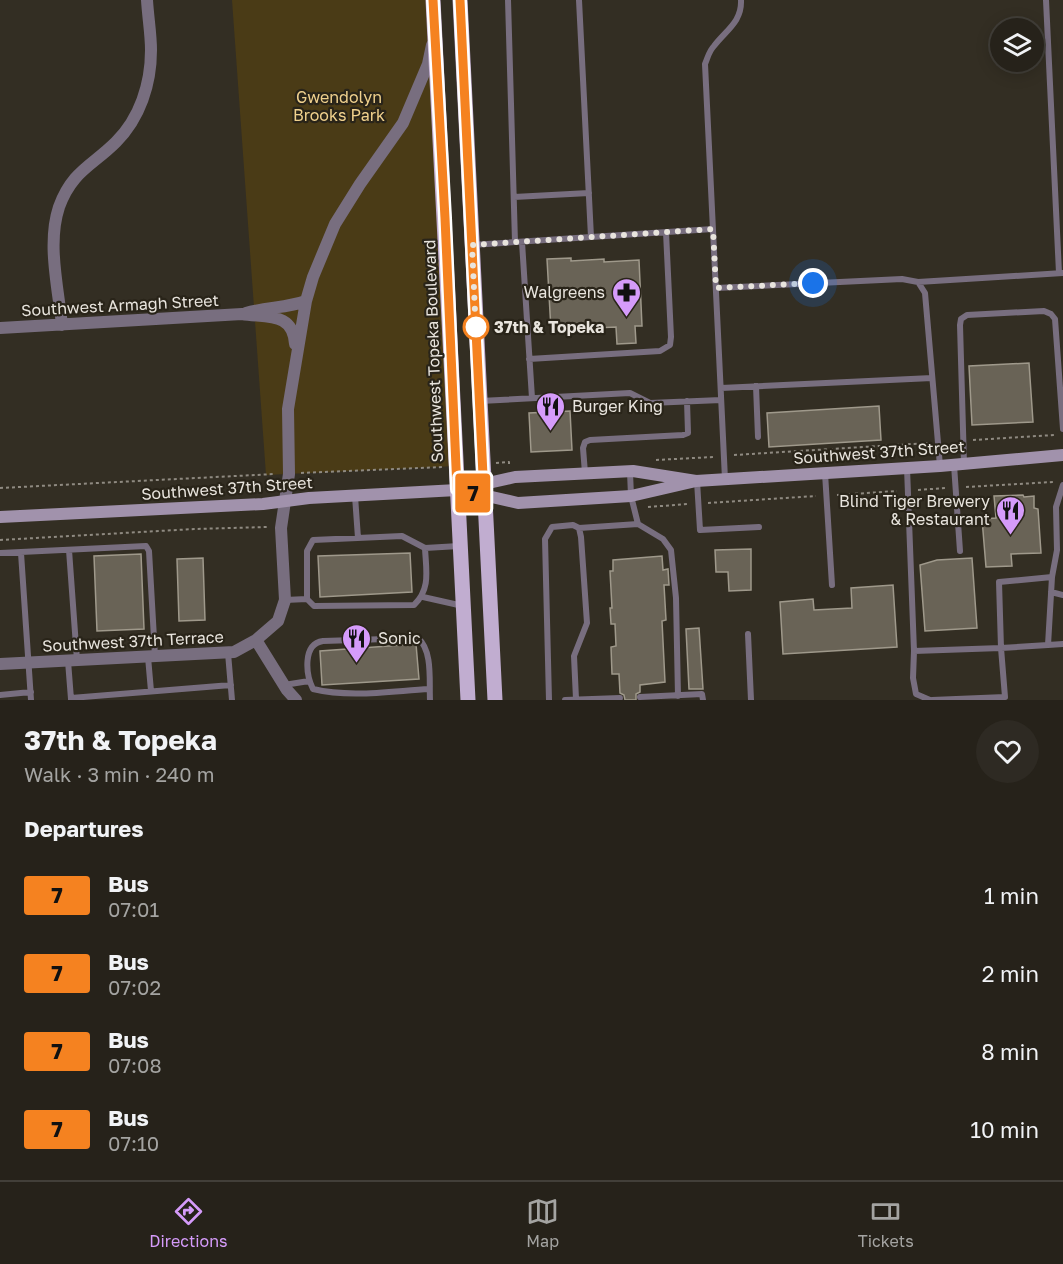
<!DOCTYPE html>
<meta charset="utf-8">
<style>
body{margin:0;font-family:"Golos Text",sans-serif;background:#2e2a23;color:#f1f3f6;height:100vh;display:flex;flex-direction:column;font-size:22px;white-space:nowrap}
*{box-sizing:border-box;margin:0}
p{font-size:20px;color:#a4a4a2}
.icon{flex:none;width:33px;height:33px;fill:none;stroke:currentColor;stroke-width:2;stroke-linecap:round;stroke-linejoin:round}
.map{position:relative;height:700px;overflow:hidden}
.details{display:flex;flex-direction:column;background:#26221a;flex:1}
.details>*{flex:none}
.badge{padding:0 12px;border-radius:4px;font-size:21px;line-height:39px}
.fabs{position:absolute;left:990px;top:18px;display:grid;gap:12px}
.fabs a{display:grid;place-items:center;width:54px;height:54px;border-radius:50%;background:#26221a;box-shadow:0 3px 15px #0003,0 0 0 2px #423f39;font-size:30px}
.you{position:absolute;width:30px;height:30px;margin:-15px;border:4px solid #fff;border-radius:50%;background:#1a73e8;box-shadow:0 0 0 9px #1a73e833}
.map>.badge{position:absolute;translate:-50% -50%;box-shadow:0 0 0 3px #fff}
h2{padding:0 24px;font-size:22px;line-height:54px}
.round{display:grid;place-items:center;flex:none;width:63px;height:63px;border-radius:32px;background:#2e2a23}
.overview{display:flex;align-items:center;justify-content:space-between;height:102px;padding:0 24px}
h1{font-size:28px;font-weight:700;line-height:45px}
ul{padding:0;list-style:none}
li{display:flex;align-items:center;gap:18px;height:78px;padding:0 24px}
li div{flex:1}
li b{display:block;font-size:22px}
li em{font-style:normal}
li .badge{min-width:66px;font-weight:700;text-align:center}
.tabs{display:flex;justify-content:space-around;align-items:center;height:84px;border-top:2px solid #423f39;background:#26221a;font-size:16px;color:#a4a4a2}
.tabs a{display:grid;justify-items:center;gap:3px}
.tabs .on{color:#d59bfa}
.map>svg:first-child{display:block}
.green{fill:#4a3b16}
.building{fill:#696356;stroke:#9f998b;stroke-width:1.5}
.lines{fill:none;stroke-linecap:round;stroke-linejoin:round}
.path{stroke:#8f8a81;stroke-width:2;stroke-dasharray:3 3;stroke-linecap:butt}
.service{stroke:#786e7f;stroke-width:6}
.minor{stroke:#786e7f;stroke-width:12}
.secondary{stroke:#a192ac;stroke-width:12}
.primary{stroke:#c1add0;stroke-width:15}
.line-casing{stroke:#fff;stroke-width:14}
.line{stroke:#f58220;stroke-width:9}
.walk{stroke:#e8e4dd;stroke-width:6;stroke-dasharray:0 10.8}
.stop-dot{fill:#fff;stroke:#f58220;stroke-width:3}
.labels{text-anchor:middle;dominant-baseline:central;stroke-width:4.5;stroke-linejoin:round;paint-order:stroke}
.park-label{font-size:16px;fill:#f0d18d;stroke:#292419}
.poi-label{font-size:16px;fill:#e8e4dd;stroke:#292419;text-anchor:end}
.street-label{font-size:16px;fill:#e8e4dd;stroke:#292419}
.stop-label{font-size:16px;font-weight:bold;fill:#e8e4dd;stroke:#292419;text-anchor:start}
</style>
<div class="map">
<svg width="1063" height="700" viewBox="0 0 1063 700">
<rect width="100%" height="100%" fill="#332e23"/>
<!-- green -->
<path class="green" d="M232 0H433L456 466 266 475Z"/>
<!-- building -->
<path class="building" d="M571 258V261L604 259V262L639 260 642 326H635L636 343 617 344 616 327 551 330 547 259Z
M1029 363 1033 422 972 425 969 366Z
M879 406 881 440 769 447 767 413Z
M570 411 572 450 531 452 529 413Z
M1023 495 1024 497 1034 496V508L1038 509 1041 553 1011 554 1012 566 986 567 982 519 996 518 994 496Z
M751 549V590L729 591 728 572H716L715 550Z
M410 553 412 592 320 597 318 556Z
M141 554 144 629 97 631 94 556Z
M662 556 663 570 668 569 669 585H664L666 620 662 621 665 682 640 685V692L636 694V700H625L624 695 620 693 619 674H612L611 647 616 646 615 624H611L610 608H612L610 571H613V560Z
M203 558 205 620 179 621 177 559Z
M972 558 977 628 925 631 920 565 937 560Z
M893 585 897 647 783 654 780 602 813 599 814 610 852 608 851 588Z
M699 628 703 689H689L686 629Z
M416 644 419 679 322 685 320 651Z"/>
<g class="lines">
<!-- path -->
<path class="path" d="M973 440 1054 435
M734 455 928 443
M656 460 713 457
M496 463 509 462V465
M301 473 442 467
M966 487 1053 482
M0 488 275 474
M918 490 945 488
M837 495 897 491
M708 503 816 496
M648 507 688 504
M0 540 194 529 268 527"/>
<!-- service -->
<path class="service" d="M508 0 515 242
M1046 0 1059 273
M514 197 589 193
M591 237 713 229
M522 242 532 398
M472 245 591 237 579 0
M918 282 1063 273
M716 288 902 279 918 282 925 293 940 466
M529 359 660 351 670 345 671 337 666 232
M756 386 758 437
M721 388 932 378
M480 401 630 393 650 403 721 400
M964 464 960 325 961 319 967 315 1044 311 1051 314 1055 319 1063 429
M954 465 960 551
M907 468 914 651 1001 648 1005 697 932 700
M630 472 631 496 638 524
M585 473 583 448 585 442 590 440 683 435 688 433 687 401
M825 473 832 585
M725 479 705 64C708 57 709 51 714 46 726 30 742 22 741 0
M697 481 700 530 759 527
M355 496 358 538
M579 528 638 524 663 539 671 550 676 598 678 696
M425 548C426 570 431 589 414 605L314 606 307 599V551L313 540 402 536 425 548 459 546
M69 550 77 660
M0 553 146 546 149 551 155 656
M21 553 31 700
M1052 577 999 582 1001 648 1048 645 1052 577 1057 550 1056 507 1063 485
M1051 592 1063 595
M423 597 463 606
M285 600 307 599
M748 634 751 700
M1048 645 1063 644
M914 651 913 678 916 694 930 700
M228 653 232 700
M148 657 151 691
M68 661 71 699
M284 685 309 681
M429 689C392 691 350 698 313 689 306 675 302 644 323 641L418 638C433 651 429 681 430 700
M0 695 31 692
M640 697 702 694 703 700
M71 698 231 685
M549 700 545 539 552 527 573 525 579 528 581 537 587 623 574 656 576 699
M565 700 620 698"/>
<!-- minor -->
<path class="minor" d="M246 313C266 307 287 308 306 301
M62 325C58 287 47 243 59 207 72 171 92 166 116 142 140 118 151 84 151 50 151 34 148 17 147 0
M0 328 242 314C267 318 293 312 295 344
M256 640 287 690 296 700
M0 664 234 652 256 640 278 621 285 600 281 528 289 474 288 409 306 301 313 277 335 224 360 184 403 123 428 64 432 45"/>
<!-- secondary -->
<path class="secondary" d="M461 490 518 503 631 496 696 481 940 466 1063 455
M0 517 263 504 309 498 457 490 515 477 633 471 696 481"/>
<!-- primary -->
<path class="primary" d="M433 0 468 700
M460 0 495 700"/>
</g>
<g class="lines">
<defs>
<path id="line" d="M433 0 445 218 457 489 484 496 460 0"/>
</defs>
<!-- line casing -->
<use href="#line" class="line-casing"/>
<!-- line -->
<use href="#line" class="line"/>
<!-- walk -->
<path class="walk" d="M476 327V334L472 245 713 229 716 288 813 283"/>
</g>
<!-- icons -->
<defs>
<symbol id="pharmacy-pin" viewBox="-11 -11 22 30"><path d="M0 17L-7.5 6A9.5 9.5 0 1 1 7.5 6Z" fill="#d59bfa" stroke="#292419"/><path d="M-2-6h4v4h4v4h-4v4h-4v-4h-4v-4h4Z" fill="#111"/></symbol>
<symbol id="restaurant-pin" viewBox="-11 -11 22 30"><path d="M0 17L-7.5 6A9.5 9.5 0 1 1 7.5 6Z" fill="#d59bfa" stroke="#292419"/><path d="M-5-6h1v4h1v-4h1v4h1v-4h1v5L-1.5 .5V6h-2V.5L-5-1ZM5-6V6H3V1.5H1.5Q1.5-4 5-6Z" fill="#111"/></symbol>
</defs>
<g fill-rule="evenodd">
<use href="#pharmacy-pin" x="610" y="276" width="33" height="45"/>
<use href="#restaurant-pin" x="534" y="390" width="33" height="45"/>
<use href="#restaurant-pin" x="994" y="494" width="33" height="45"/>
<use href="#restaurant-pin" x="340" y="622" width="33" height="45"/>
</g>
<!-- markers -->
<circle class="stop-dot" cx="476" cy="327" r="12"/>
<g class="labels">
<!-- park labels -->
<g class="park-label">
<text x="339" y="97">Gwendolyn<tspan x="339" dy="18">Brooks Park</tspan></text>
</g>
<!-- poi labels -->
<g class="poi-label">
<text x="605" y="292">Walgreens</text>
<text x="572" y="406" text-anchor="start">Burger King</text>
<text x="990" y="501">Blind Tiger Brewery<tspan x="990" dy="18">&amp; Restaurant</tspan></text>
<text x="378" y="638" text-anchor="start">Sonic</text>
</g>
<!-- street labels -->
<g class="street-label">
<text transform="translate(120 305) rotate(-3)">Southwest Armagh Street</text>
<text transform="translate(433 351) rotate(-92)">Southwest Topeka Boulevard</text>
<text transform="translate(879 452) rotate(-4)">Southwest 37th Street</text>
<text transform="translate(227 488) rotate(-4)">Southwest 37th Street</text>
<text transform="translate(133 641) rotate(-3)">Southwest 37th Terrace</text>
</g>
<!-- stop labels -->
<g class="stop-label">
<text x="494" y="327">37th &amp; Topeka</text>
</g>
</g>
</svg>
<div class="fabs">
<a><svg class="icon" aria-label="layers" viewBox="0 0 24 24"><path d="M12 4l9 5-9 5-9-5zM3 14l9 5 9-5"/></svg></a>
</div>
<div class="you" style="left:813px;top:283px"></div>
<b class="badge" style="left:473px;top:493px;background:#f58220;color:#111">7</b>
</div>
<section class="details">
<div class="overview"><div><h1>37th &amp; Topeka</h1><p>Walk · 3 min · 240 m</p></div><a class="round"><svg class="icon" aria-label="heart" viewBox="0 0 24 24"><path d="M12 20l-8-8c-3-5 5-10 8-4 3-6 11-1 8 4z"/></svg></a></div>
<h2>Departures</h2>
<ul>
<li><span class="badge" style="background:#f58220;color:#111">7</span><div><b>Bus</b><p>07:01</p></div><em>1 min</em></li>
<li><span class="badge" style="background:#f58220;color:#111">7</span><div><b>Bus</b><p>07:02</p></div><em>2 min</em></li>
<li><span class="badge" style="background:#f58220;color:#111">7</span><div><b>Bus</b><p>07:08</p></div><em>8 min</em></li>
<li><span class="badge" style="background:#f58220;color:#111">7</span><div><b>Bus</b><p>07:10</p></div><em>10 min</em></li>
</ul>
</section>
<nav class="tabs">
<a class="on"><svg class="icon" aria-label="directions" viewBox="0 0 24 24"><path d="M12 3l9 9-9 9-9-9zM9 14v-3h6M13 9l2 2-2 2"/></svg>Directions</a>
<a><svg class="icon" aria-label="map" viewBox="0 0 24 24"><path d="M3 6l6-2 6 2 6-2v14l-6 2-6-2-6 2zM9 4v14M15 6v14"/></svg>Map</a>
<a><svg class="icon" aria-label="tickets" viewBox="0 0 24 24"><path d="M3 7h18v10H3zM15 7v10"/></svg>Tickets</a>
</nav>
